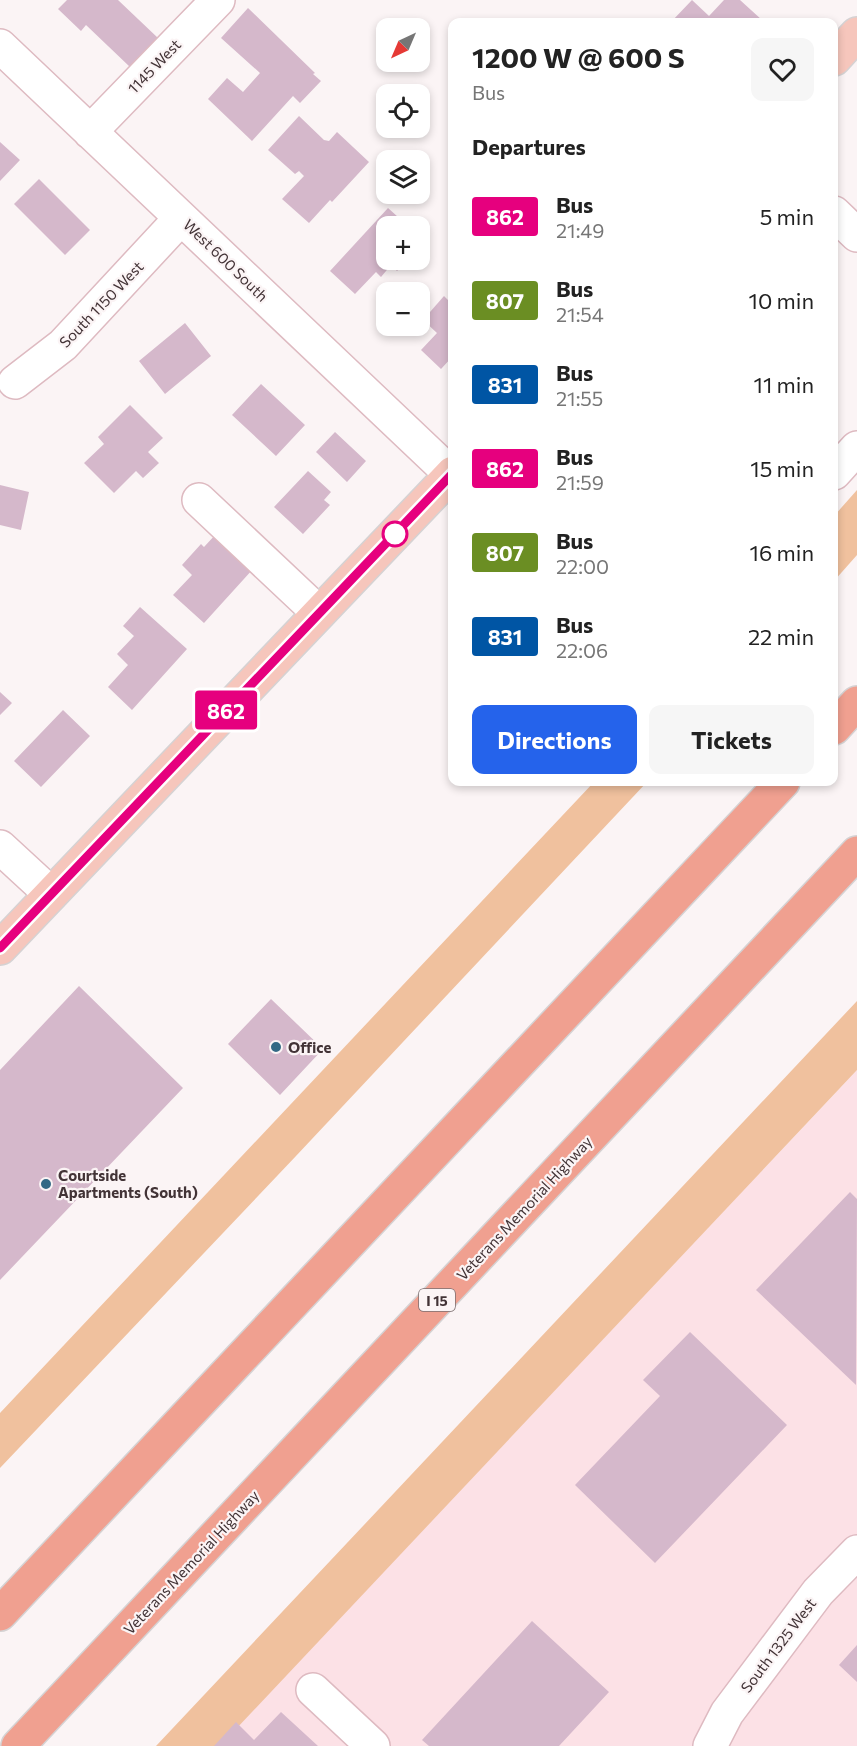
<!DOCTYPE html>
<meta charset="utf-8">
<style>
body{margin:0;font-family:Commissioner,sans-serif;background:#f6f6f6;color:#222;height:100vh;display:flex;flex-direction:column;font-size:22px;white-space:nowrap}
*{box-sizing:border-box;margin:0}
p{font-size:20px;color:#767676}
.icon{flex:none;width:33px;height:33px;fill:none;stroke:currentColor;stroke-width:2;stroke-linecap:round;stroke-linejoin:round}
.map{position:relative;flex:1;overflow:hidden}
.sheet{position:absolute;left:448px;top:18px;width:390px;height:768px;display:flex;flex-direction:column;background:#fff;border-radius:12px;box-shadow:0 3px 9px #0003}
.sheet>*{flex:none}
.badge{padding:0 12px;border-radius:4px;font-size:21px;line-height:39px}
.needle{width:39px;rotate:224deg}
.tools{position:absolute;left:376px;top:18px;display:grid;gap:12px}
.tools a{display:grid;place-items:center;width:54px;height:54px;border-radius:12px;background:#fff;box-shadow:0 3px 9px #0003;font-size:30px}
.map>.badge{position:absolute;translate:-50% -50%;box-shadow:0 0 0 3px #fff}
h2{padding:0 24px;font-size:22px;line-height:54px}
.round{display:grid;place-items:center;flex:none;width:63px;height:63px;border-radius:12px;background:#f6f6f6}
.summary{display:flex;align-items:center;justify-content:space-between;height:102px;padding:0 24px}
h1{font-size:28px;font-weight:700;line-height:45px}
.cta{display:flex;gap:12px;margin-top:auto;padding:12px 24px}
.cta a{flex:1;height:69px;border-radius:12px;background:#2563eb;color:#fff;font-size:24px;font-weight:700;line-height:69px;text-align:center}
.cta a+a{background:#f6f6f6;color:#222}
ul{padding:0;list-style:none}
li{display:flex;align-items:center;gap:18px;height:84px;padding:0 24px}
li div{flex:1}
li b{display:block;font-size:22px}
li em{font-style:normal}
li .badge{min-width:66px;font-weight:700;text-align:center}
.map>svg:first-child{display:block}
.built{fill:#fce1e6}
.green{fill:#f0c19e}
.building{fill:#d5b8cb}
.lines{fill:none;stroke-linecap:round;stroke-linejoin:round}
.minor-casing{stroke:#debac1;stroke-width:36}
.major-casing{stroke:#d5d2d3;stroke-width:36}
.highway-casing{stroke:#d5d2d3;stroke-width:36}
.minor{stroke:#fff;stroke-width:33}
.major{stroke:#f6c6bc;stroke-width:33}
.highway{stroke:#f0a090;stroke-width:33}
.line-casing{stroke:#fff;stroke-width:14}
.line{stroke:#e6007e;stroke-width:9}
.stop-dot{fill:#fff;stroke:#e6007e;stroke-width:3}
.poi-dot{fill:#336985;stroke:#fbf4f5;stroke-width:2}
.labels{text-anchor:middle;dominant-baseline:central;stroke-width:4.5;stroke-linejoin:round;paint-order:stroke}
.shield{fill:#fbf4f5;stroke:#7a6d6f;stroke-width:1.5}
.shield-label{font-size:14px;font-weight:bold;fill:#423336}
.street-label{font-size:15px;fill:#423336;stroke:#fbf4f5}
.poi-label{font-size:15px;font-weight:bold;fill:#423336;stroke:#fbf4f5;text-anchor:start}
</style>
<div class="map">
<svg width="857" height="1746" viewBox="0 0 857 1746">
<rect width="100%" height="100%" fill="#fbf4f5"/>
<!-- built -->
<path class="built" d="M857 1070V1746H219Z"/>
<!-- green -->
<path class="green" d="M857 490V555L834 581V516Z
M594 782H647L296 1156 0 1468V1413Z
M857 1001V1070L220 1746H156Z"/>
<!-- building -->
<path class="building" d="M67 0H118L158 38 130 67 86 25 81 31 58 9Z
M692 0 709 16 724 0H740L762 20 759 22H671Z
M248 8 315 73 313 74 321 81 300 103 293 96 252 141 208 99 227 78 243 92 260 73 221 38Z
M299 116 324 140 329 141 337 132 369 162 332 202 330 200 309 223 282 199 304 176 299 171 295 174 268 150Z
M0 142 20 160 0 181Z
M39 179 90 230 65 255 14 204Z
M388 208 408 226H387V260H408L397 271 391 265 381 277 376 272 355 294 330 271Z
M444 296 453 305V356L441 369 421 350 437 333 423 320Z
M185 323 211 356 165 394 139 361Z
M261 384 305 425 276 456 232 415Z
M130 405 163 438 148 452 159 463 143 478 136 471 114 493 84 463 104 444 98 437Z
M335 432 366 461 347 482 316 452Z
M308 471 331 492 324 500 330 505 303 534 274 507Z
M0 485 29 492 21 530 0 525Z
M216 534 253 569 204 623 173 595 192 575 182 565 201 544 204 547Z
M140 607 187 649 132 710 108 687 128 665 117 654 134 636 123 626Z
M0 692 12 703 0 715Z
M63 710 90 736 41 787 14 761Z
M79 986 183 1088 0 1280V1070Z
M271 999 323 1049 280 1095 228 1044Z
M850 1192 857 1199 856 1385 756 1290Z
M690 1332 787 1425 655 1563 575 1485 660 1396 643 1380Z
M532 1621 609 1692 559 1746H429L422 1740Z
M857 1645V1682L839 1665Z
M281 1712 318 1746H214L236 1722 254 1740Z"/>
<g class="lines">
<defs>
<path id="minor" d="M0 46 452 475
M90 132 218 0
M834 213 857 235
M15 382 63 345 181 218
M834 473 857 448
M199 500 319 613
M0 847 51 894
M313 1690 373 1746
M710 1746 727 1713 818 1592 857 1552"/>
<path id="major" d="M834 59 857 34
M0 948 453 473"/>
<path id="highway" d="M834 728 857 703
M0 1614 783 782
M18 1746 857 853"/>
</defs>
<!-- minor casing -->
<use href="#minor" class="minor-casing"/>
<!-- major casing -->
<use href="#major" class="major-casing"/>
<!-- highway casing -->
<use href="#highway" class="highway-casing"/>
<!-- minor -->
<use href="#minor" class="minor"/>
<!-- major -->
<use href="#major" class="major"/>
<!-- highway -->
<use href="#highway" class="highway"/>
</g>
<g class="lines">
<defs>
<path id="line" d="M0 948 453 473"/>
</defs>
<!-- line casing -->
<use href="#line" class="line-casing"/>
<!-- line -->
<use href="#line" class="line"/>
</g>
<!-- markers -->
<circle class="stop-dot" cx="395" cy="534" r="12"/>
<g class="poi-dot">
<circle cx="276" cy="1047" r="6"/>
<circle cx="46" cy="1184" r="6"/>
</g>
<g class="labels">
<!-- shield labels -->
<rect class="shield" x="419" y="1289" width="36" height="22" rx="4.5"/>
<g class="shield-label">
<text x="437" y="1300">I 15</text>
</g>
<!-- street labels -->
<g class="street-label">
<text transform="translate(154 66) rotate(-46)">1145 West</text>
<text transform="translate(226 260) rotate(44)">West 600 South</text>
<text transform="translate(101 304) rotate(-46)">South 1150 West</text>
<text transform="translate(524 1208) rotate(-47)">Veterans Memorial Highway</text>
<text transform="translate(191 1562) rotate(-47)">Veterans Memorial Highway</text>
<text transform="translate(778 1645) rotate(-53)">South 1325 West</text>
</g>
<!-- poi labels -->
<g class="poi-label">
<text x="288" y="1047">Office</text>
<text x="58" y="1175">Courtside<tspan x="58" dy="17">Apartments (South)</tspan></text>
</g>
</g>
</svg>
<div class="tools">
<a><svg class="needle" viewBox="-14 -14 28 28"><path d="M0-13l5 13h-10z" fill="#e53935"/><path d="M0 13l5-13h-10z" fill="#767676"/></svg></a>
<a><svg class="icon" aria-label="locate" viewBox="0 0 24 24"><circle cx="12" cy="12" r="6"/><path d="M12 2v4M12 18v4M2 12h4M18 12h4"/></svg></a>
<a><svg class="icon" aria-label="layers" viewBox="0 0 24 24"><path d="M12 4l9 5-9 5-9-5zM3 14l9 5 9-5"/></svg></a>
<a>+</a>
<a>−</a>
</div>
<b class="badge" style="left:226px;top:710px;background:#e6007e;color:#fff">862</b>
<section class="sheet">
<div class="summary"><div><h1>1200 W @ 600 S</h1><p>Bus</p></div><a class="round"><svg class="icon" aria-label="heart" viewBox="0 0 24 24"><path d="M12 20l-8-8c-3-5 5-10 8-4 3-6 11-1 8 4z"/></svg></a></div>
<h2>Departures</h2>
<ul>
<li><span class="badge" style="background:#e6007e;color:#fff">862</span><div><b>Bus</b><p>21:49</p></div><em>5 min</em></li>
<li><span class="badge" style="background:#6b8e23;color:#fff">807</span><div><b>Bus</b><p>21:54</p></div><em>10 min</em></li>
<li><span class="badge" style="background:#0055a4;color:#fff">831</span><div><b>Bus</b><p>21:55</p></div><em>11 min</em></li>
<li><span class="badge" style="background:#e6007e;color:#fff">862</span><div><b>Bus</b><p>21:59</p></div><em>15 min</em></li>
<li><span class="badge" style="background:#6b8e23;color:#fff">807</span><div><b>Bus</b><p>22:00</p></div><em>16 min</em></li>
<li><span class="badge" style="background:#0055a4;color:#fff">831</span><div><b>Bus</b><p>22:06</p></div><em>22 min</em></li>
</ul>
<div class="cta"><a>Directions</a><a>Tickets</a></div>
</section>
</div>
